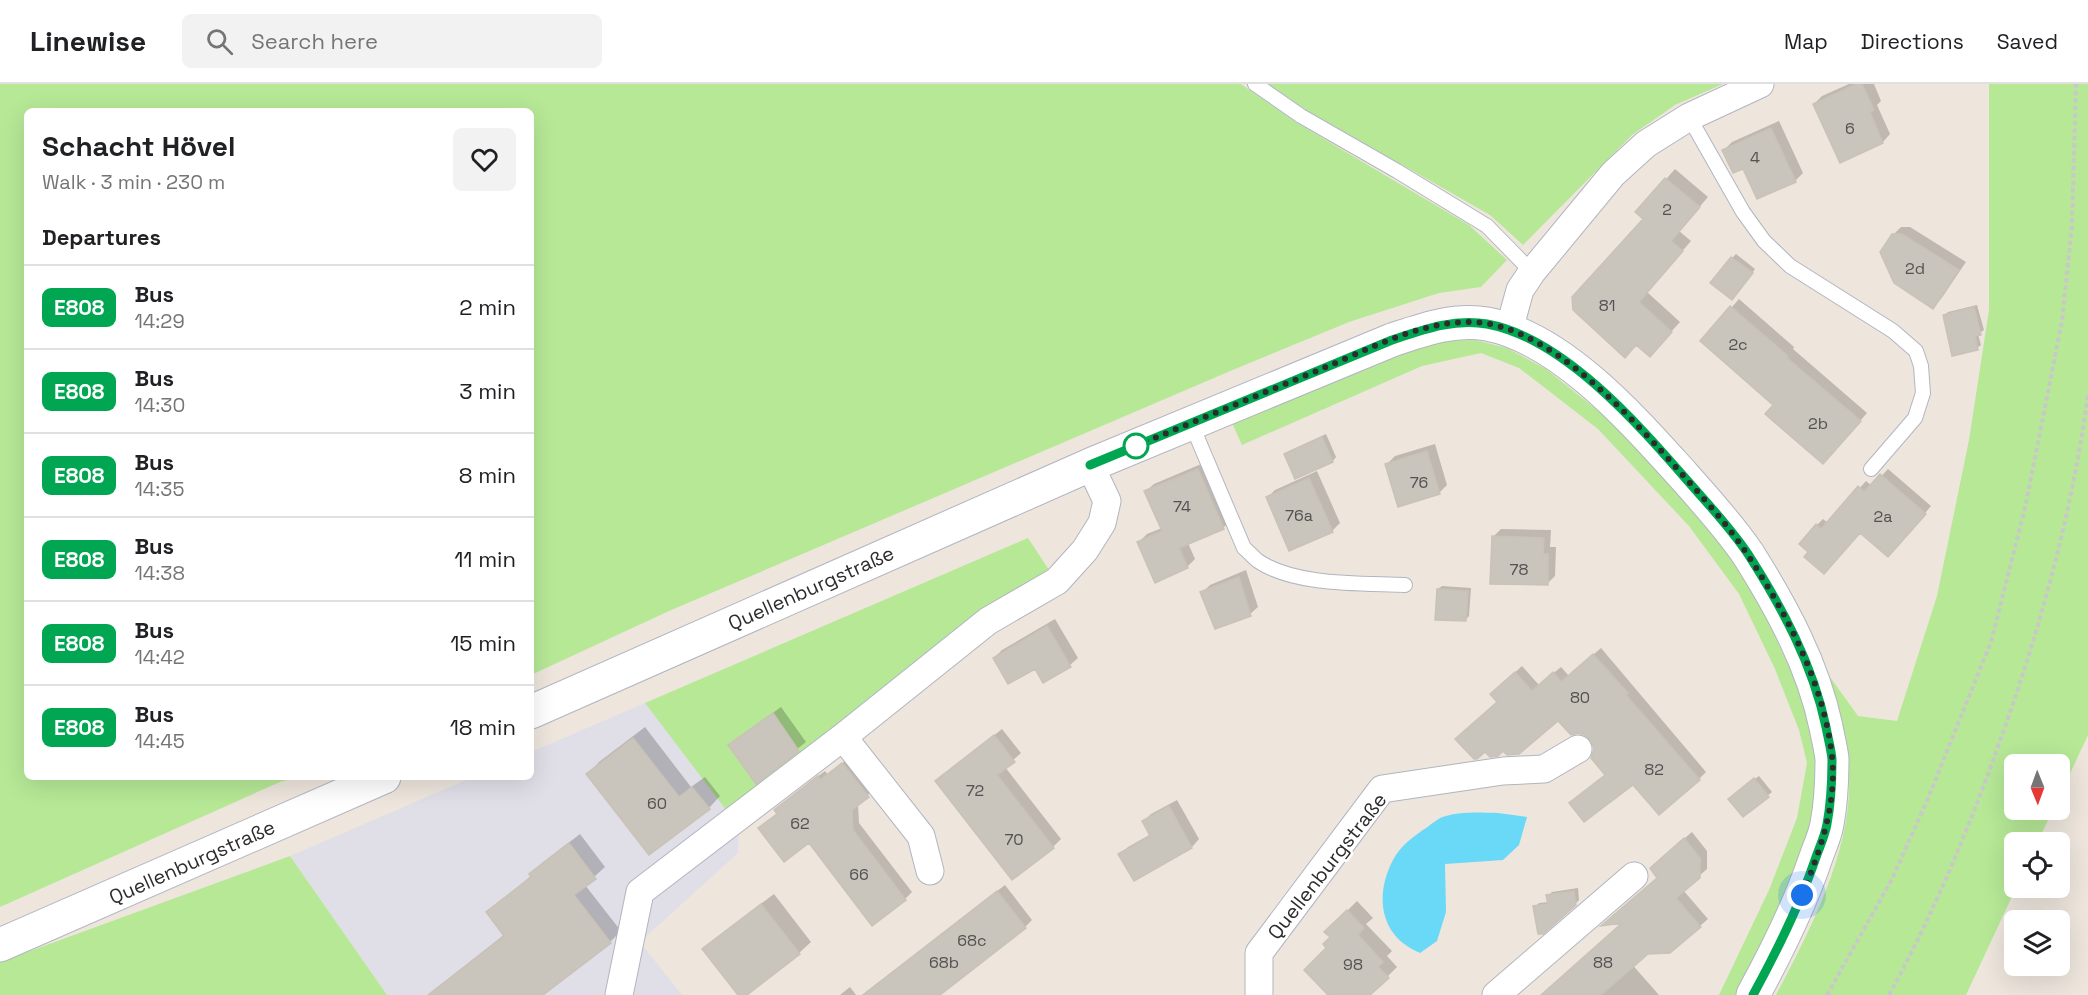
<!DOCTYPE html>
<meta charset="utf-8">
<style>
body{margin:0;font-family:"Space Grotesk",sans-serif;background:#f2f2f2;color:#202124;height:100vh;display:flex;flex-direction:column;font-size:22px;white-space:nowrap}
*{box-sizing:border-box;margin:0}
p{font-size:20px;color:#757577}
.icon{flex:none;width:33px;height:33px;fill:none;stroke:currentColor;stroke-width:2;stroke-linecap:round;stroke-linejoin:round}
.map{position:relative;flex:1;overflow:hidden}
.panel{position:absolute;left:24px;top:24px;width:510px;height:672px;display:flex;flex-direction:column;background:#fff;border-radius:9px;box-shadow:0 6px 24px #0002}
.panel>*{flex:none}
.badge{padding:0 12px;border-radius:9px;font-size:21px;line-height:39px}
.needle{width:39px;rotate:179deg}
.buttons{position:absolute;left:2004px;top:670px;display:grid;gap:12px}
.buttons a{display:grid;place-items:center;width:66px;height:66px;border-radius:9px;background:#fff;box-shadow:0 6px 24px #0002;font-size:30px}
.you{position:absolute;width:30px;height:30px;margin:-15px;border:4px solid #fff;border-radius:50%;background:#1a73e8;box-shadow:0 0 0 9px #1a73e833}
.map>.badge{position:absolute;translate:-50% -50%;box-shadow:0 0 0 3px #fff}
h2{padding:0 18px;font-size:22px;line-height:54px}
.round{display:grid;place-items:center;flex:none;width:63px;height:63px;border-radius:9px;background:#f2f2f2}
.headline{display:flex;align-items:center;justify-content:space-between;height:102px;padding:0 18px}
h1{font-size:28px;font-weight:700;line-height:45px}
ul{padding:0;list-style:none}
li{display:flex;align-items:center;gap:18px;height:84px;padding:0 18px;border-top:2px solid #e0e0e0}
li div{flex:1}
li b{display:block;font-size:22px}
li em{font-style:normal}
li .badge{min-width:66px;font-weight:700;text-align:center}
header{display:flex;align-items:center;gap:36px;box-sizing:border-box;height:84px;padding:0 30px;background:#fff;border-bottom:2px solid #e0e0e0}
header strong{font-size:28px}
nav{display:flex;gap:33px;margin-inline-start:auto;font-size:21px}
.search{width:420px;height:54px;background:#f2f2f2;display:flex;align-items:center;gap:15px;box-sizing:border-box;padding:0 21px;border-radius:9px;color:#757577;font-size:22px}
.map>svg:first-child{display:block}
.industrial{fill:#e0dee7}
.green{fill:#b6e896}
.water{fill:#6ad8f7}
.shadow{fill:#0003}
.building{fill:#c9c4bc;stroke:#cac2b6;stroke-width:1.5}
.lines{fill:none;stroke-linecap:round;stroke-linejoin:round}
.service-casing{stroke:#b1b5c0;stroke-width:16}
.minor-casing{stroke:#b1b5c0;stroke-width:29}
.tertiary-casing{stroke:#b1b5c0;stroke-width:35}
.path{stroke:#c8c8c8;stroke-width:4;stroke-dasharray:4.5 3;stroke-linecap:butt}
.service{stroke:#fff;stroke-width:14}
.minor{stroke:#fff;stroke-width:27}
.tertiary{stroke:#fff;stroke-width:33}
.line-casing{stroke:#fff;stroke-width:14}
.line{stroke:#00a651;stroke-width:9}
.walk{stroke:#2c2c2c;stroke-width:6;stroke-dasharray:0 10.8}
.stop-dot{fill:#fff;stroke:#00a651;stroke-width:3}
.labels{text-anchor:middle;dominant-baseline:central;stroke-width:5;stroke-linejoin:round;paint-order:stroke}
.number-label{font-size:16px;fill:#535250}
.street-label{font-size:20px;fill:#2c2c2c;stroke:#fff}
</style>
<header>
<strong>Linewise</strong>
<div class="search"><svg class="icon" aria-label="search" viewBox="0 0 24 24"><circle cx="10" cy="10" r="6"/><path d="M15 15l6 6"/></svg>Search here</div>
<nav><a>Map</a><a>Directions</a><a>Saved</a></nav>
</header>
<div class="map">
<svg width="2088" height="911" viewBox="0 0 2088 911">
<rect width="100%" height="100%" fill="#eee6dd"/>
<!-- industrial -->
<path class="industrial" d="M645 619 739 741 738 769 640 858 682 911H387L290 772 473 693H531V668Z"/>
<!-- green -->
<path class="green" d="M0 0H1241L1297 39 1469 141 1507 176 1481 203 1439 209 1349 238 1235 285 669 527 531 591V27H27V693H299L280 698 0 823Z
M1268 0H1723L1675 21 1632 51 1523 161 1490 131 1308 27Z
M1989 0H2088V651L2060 711V681H2014V726H2053L2037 759H2014L2016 804 1966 911H1776C1810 846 1852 767 1849 692 1848 658 1839 626 1830 593L1858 632 1897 637 1937 512 1969 356 1989 226Z
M1475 256 1507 264 1546 285 1602 330 1667 396 1725 465 1760 520 1804 615 1814 655 1816 704 1812 736 1788 805 1736 911H1719L1769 806 1797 734 1807 679 1799 646 1775 585 1739 510 1689 442 1598 345 1519 284 1481 269 1422 282 1242 361 1232 339 1404 269 1444 257Z
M1028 454 1051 489 727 727 645 619Z
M290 772 387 911H0V878Z"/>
<!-- water -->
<path class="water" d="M1498 729 1527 733 1519 761 1503 776 1445 780 1446 828 1437 857 1420 869C1380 853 1374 812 1393 776 1400 762 1414 752 1426 744 1432 740 1439 733 1446 732 1462 727 1482 729 1498 729Z"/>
<!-- shadow -->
<path class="shadow" d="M1849 0H1874L1881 17 1877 21 1890 50 1883 58 1840 77 1814 20 1822 12Z
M1779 37 1803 89 1795 97 1758 113 1744 83 1724 66 1732 58Z
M1675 85 1708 113 1679 147 1691 157 1647 208 1680 238 1659 261 1637 259 1625 272 1646 135 1637 128Z
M1901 143H1910L1966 178 1941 215 1933 223 1893 151Z
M1736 170 1755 185 1736 211 1732 174Z
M1739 215 1794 263 1793 265 1867 329 1830 371 1702 257Z
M1977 221 1984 246 1978 250 1981 261 1977 264 1944 232 1948 228Z
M1326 350 1336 373 1333 377 1296 393 1286 371 1289 367Z
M1435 360 1447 401 1439 409 1387 380 1395 372Z
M1206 378 1231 436 1223 444 1188 459 1195 475 1187 483 1139 458 1147 450 1162 444 1146 407 1154 400Z
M1888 385 1931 422 1895 465 1860 448 1810 468 1817 441 1823 435 1828 439 1866 397 1872 402Z
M1317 387 1340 439 1332 447 1267 414 1275 406Z
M1501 445 1551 446 1550 463H1556L1555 492 1547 500 1493 453Z
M1246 486 1258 523 1250 530 1202 509 1210 501Z
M1442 502 1471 504 1469 532 1465 536 1438 505Z
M1055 535 1078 574 1070 581 1035 583 994 574 1002 566Z
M1601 564 1706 688 1699 695 1633 699 1607 690 1593 656 1586 650 1578 648 1558 634 1499 617V603L1522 582 1539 601 1561 583 1569 592Z
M781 623 806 658 756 698 730 661 738 654Z
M645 643 691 703 705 693 720 712 709 724 588 690 599 678Z
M1002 645 1021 669 1005 683 1061 755 1053 763 937 697Z
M850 673 874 705 858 720 859 739 912 808 905 815 809 757 760 744 778 729 776 726 783 719 825 687 828 691Z
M1759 692 1772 708 1743 731 1733 711Z
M1177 716 1199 755 1192 763 1135 795 1120 771 1128 763 1151 750 1143 738 1151 730Z
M1692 748 1707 767V785L1683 806 1708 835 1670 868 1622 869 1659 911H1542L1625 837 1659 793V776Z
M580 750 605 783 585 801 621 847 610 858 541 911H428L505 850 488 828 532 791 542 779Z
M1005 801 1032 836 1025 843 937 911H862Z
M1578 804 1579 816 1575 820 1535 823 1539 819 1549 818 1548 812 1552 808Z
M774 810 811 858 799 869 745 911H740L704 866 716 854Z
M1357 817 1373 834 1366 840 1392 867 1387 872 1397 883 1369 911H1330L1328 864 1331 853 1326 848Z
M850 903 856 911H840Z"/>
<!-- building -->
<path class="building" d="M1856 0H1862L1874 26 1870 28 1883 59 1840 79 1813 20Z
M1771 44 1796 98 1757 115 1743 85 1733 89 1722 66Z
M1665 94 1700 123 1671 157 1683 167 1639 218 1672 248 1650 273 1636 261 1625 274 1573 226 1572 213 1643 135 1635 128Z
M1892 150H1902L1959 186 1933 225 1894 199 1880 168Z
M1731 173 1753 189 1732 216 1710 199Z
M1730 222 1788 272 1786 273 1861 337 1823 380 1765 330 1773 321 1700 257Z
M1974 223 1981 251 1975 252 1978 266 1952 272 1943 231Z
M1322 353 1333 378 1295 395 1284 370Z
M1427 367 1440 410 1398 423 1385 380Z
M1198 385 1224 445 1179 464 1188 484 1155 499 1137 458 1162 447 1144 407Z
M1880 390 1926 430 1888 473 1860 449 1824 490 1804 473 1808 468 1799 460 1816 440 1821 445 1858 402 1864 408Z
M1309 394 1333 448 1289 467 1266 413Z
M1492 452 1544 454 1543 470H1548V501L1490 500Z
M1239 493 1251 532 1215 545 1200 508Z
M1437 505 1468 507 1466 537 1435 536Z
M1047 542 1071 583 1043 599 1035 585 1008 600 993 574Z
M1593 570 1628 609 1626 611 1700 696 1659 731 1633 701 1584 738 1569 719 1605 691 1591 674 1594 665 1591 657 1585 651 1578 649 1571 651 1558 637 1519 670 1507 671 1503 667 1498 672 1490 673 1485 668 1477 675H1474L1455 655 1497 618 1490 610 1515 588 1532 607 1553 588 1561 598Z
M773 629 799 667 756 700 728 661Z
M994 651 1015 678 997 691 1054 764 1012 796 935 697Z
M633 654 679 713 692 703 710 725 649 771 586 690Z
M842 679 869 713 852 726 853 746 906 816 872 842 809 759 784 778 758 744 777 730 774 726 818 692 820 696Z
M1754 694 1769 713 1743 733 1728 715Z
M1169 722 1192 764 1134 797 1118 770 1150 752 1142 737Z
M1684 754 1700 774V794L1676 814 1701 843 1670 869 1648 870 1601 911H1541L1622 839 1601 842 1657 794 1650 784Z
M569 759 596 795 574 811 611 859 543 911H428L504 852 486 828 531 793 529 790Z
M997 807 1026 844 940 911H863Z
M1574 807 1576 821 1543 850H1538L1533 822 1548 820 1546 811Z
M761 820 800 870 747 911H738L702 865Z
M1347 826 1364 844 1358 851 1383 878 1378 883 1389 894 1370 911H1328L1304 886 1326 864 1323 860 1330 853 1324 848Z"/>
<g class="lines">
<defs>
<path id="service" d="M1255 0 1301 32 1397 87 1487 142 1532 188
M1689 33 1743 128 1764 157 1790 182 1893 247 1916 267 1921 282 1923 309 1915 334 1871 385
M1191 339 1244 464C1249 468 1253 473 1258 477 1295 502 1361 499 1405 501"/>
<path id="minor" d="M1509 246 1520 206 1532 188 1613 90 1646 60 1689 33 1760 0
M843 653 988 537 1057 497 1085 466 1102 439 1107 417 1090 381
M619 911 640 808 843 653 921 752 930 787
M1259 911V869L1382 705 1503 687 1544 685 1578 665
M1496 911 1634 792"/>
<path id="tertiary" d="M531 628 1090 381 1392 256C1422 246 1454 234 1487 240 1562 254 1634 337 1683 391 1705 416 1729 442 1748 470 1782 524 1813 581 1826 643 1828 654 1831 665 1832 675 1832 697 1831 719 1827 740 1825 752 1819 764 1815 776 1799 823 1777 867 1753 911
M0 861 384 693"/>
</defs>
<!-- service casing -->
<use href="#service" class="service-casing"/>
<!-- minor casing -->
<use href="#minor" class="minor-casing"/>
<!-- tertiary casing -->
<use href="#tertiary" class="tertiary-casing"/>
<!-- path -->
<path class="path" d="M1827 911 1892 795 1926 719 1991 558 2025 424 2062 237 2072 141 2076 0
M1889 911C1934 829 1970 742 2001 654 2041 542 2072 428 2088 311"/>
<!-- service -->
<use href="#service" class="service"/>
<!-- minor -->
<use href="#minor" class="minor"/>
<!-- tertiary -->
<use href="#tertiary" class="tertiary"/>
</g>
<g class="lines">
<defs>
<path id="line" d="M1090 381 1392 256C1422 246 1454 234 1487 240 1563 254 1637 339 1686 395 1707 419 1730 443 1748 470 1782 523 1813 581 1826 643 1828 654 1831 665 1832 675 1832 697 1831 719 1827 740 1825 752 1819 764 1815 776 1799 823 1777 867 1753 911"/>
</defs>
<!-- line casing -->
<use href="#line" class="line-casing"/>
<!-- line -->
<use href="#line" class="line"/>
<!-- walk -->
<path class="walk" d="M1136 362 1131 364C1193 338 1256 312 1319 286 1365 267 1420 237 1471 238 1548 239 1633 335 1681 389 1704 415 1728 441 1747 470 1787 530 1824 600 1832 672 1837 721 1820 767 1802 811"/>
</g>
<!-- markers -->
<circle class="stop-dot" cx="1136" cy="362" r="12"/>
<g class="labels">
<!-- number labels -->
<g class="number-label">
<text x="1850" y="44">6</text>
<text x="1755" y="73">4</text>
<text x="1667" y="125">2</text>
<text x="1915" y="184">2d</text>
<text x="1607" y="221">81</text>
<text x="1738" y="260">2c</text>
<text x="1818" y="339">2b</text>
<text x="1419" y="398">76</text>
<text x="1182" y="422">74</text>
<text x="1299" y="431">76a</text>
<text x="1883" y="432">2a</text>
<text x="1519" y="485">78</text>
<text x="1580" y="613">80</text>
<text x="1654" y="685">82</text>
<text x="975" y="706">72</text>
<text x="657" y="719">60</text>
<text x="800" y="739">62</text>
<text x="1014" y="755">70</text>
<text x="859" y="790">66</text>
<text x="972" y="856">68c</text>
<text x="944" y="878">68b</text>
<text x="1603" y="878">88</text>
<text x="1353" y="880">98</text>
</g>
<!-- street labels -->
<g class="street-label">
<text transform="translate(811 504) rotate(-24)">Quellenburgstraße</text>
<text transform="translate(192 778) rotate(-24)">Quellenburgstraße</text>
<text transform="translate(1327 782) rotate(-52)">Quellenburgstraße</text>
</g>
</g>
</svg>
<div class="buttons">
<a><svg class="needle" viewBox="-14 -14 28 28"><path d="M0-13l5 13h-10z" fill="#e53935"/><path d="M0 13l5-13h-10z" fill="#757577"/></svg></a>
<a><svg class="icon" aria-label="locate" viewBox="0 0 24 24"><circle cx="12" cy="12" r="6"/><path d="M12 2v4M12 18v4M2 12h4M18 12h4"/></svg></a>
<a><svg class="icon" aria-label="layers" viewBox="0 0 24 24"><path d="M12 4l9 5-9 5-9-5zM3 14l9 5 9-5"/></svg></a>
</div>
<div class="you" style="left:1802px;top:811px"></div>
<section class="panel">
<div class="headline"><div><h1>Schacht Hövel</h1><p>Walk · 3 min · 230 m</p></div><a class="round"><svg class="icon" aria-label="heart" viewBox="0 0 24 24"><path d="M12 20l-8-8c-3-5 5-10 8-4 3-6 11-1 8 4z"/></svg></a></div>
<h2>Departures</h2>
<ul>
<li><span class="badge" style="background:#00a651;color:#fff">E808</span><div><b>Bus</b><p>14:29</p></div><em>2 min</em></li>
<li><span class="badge" style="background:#00a651;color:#fff">E808</span><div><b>Bus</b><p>14:30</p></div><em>3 min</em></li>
<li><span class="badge" style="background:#00a651;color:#fff">E808</span><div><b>Bus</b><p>14:35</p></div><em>8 min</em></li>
<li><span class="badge" style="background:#00a651;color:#fff">E808</span><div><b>Bus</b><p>14:38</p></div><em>11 min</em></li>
<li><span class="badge" style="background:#00a651;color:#fff">E808</span><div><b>Bus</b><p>14:42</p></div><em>15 min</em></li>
<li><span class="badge" style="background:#00a651;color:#fff">E808</span><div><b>Bus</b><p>14:45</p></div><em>18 min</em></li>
</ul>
</section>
</div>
